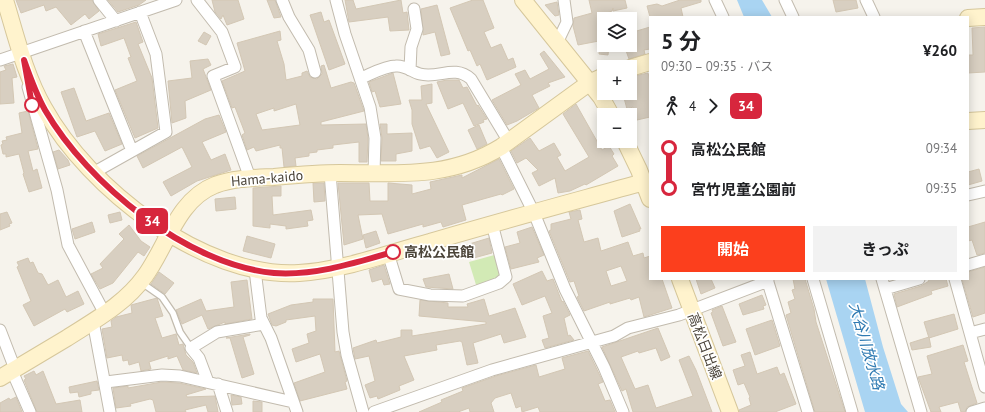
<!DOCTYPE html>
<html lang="ja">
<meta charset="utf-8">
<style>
body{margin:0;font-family:"PT Sans","Noto Sans JP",sans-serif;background:#f2f2f2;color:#202124;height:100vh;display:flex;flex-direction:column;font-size:15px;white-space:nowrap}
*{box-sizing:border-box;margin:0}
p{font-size:13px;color:#757577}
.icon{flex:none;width:22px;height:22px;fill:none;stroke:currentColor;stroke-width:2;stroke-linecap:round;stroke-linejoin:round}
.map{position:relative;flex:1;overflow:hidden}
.panel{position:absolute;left:649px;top:16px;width:320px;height:264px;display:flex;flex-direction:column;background:#fff;border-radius:0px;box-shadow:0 2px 10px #0003}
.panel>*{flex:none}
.badge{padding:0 8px;border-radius:6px;font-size:14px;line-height:26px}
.tools{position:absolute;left:597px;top:12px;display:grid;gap:8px}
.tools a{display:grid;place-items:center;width:40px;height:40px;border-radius:0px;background:#fff;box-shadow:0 2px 10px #0003;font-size:20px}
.map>.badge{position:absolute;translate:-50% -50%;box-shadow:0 0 0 2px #fff}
.legs{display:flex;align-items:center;gap:6px;height:44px;padding:0 12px;font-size:13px}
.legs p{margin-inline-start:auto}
.overview{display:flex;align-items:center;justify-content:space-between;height:68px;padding:0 12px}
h1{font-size:22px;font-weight:700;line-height:30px}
.primary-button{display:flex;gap:8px;margin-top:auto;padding:8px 12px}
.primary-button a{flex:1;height:46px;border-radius:0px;background:#fc3f1d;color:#fff;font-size:16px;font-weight:700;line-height:46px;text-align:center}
.primary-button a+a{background:#f2f2f2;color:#202124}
ul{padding:0 12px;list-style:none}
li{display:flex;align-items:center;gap:14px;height:40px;font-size:15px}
li i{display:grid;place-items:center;width:6px;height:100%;margin:0 5px;background:currentColor}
li i::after{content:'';width:10px;height:10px;margin:-5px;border:3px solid;border-radius:50%;background:#fff}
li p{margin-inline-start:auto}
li:first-child i{background:linear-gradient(#0000 50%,currentColor 0)}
li:last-child i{background:linear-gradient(currentColor 50%,#0000 0)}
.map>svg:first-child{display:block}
.green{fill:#d2eab5}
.water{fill:#a9d4f2}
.building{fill:#d8cfc1;stroke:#d3c7b4;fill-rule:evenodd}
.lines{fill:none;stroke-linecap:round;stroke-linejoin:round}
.lane-casing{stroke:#c2bbae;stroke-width:8}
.street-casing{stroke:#c2bbae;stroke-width:13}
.secondary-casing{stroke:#d6c79b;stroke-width:18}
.lane{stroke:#fff;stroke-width:5.5}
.street{stroke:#fff;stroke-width:11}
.secondary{stroke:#fff3cd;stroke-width:16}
.line-1-casing{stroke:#fff;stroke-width:9}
.line-1{stroke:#d7263d;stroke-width:6}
.stop-1-dot{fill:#fff;stroke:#d7263d;stroke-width:2}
.labels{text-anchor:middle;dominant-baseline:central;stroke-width:3.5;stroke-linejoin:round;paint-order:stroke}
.street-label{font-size:14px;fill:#4b4439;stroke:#fff}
.stop-label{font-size:14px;font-weight:bold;fill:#4b4439;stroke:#fff;text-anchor:start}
.water-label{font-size:15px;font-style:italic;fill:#2e7ab2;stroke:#fff}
</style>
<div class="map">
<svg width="985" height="412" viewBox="0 0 985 412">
<rect width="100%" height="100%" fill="#f6f3ec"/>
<!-- green -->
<path class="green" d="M498 254 502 274 499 280 477 288 469 262Z"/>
<!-- water -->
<path class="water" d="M737 0H762L772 17H744Z
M826 279H865L883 347 901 404 908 412H865Z"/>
<!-- building -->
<path class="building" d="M16 0H92L99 11 89 19 85 14 71 25 56 7 46 11 44 5 21 13Z
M108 0H146L139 5 118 12Z
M212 0H238L244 19 227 25 223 15 221 19 215 12Z
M267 0H275L281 17 274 18Z
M345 0H353L356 9 401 0 403 13 407 12 409 30 390 31 388 17 349 22Z
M473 0H483L494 28 484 32 491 48 501 44 508 60 513 58 516 67 487 80 480 64 477 66 470 50 468 51 450 8Z
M589 0H625L627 8 613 11V8L612 11 607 13 608 19H604V40L578 45 573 26 574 18 592 13Z
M680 0H701V2L681 8 683 17H650L647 6 657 4 662 6Z
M833 0H856L858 8 836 12Z
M557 2 559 15 555 16 545 5Z
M437 5 450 54 441 56 435 32 423 35V33L421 9Z
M321 12 324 22 329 20 345 64 329 70 310 15Z
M136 22 143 42 138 44 152 78 158 128 135 138 115 90 137 81 128 58 131 57 124 38 101 46 98 34Z
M650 27V49L644 50 645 54 629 59 624 45H630V33Z
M985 27V72L968 73V55H973L972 28Z
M280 31 281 40 277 41 284 64 286 80 302 76V73L307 71 310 77 317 79 322 74 321 66 324 65 331 88 351 82 354 83 364 111 321 122V125L366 124 368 138 367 162H359V142L333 145V148L317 150V152L309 153V156L295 158 296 166 284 167 282 148H280V145L256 151 254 147 247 150 242 135 245 133 235 107 232 108 222 81 245 71 237 43ZM296 104 300 125 262 130 256 114 274 108V111Z
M204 32 211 36 206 45 198 41Z
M600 45H609L608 55 599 54Z
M544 51 565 77 548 83 550 86 532 95 539 108 517 121 507 125 492 100 521 85 515 74 525 70 530 79 549 69 540 54Z
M208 59 211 65 203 69 211 90 185 101 186 118 172 123 168 81 192 78 190 61Z
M13 64 17 77 12 78 14 103 0 104V72L6 70 4 66Z
M393 73 401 104 380 107 375 91 372 92 369 82Z
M648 73 650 81V117L637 120 633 107 627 109 624 98 630 96V77Z
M447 80H459L463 88 467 87 477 106 478 105 487 119 483 120 484 122 474 126 463 103 448 109 437 82Z
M432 84V103L426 104 449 152 437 158 430 146 420 149 412 124V110L409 100H422L421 86Z
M74 88 86 121 109 113 122 144 105 151 95 131 77 137 61 92Z
M576 104 602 150 609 146 614 154 612 156 618 166 586 185 585 184 570 191 558 193 555 178 539 186 532 173 538 170 526 158 517 163 511 151 530 138 539 151 554 143 561 155 557 157 565 171 589 157 563 114Z
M28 111 38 149 28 151 33 171 37 169 42 188 29 192 23 174 24 173 19 154 6 157V154H3L1 145 3 144 2 141 7 140 6 137 22 133 19 113Z
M219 115 226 132 202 142 211 160 225 154 231 170 197 181 171 196 163 182 192 167 182 147 143 168 137 156 205 119Z
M380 124H387V134L412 133V151L396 154V161H381L382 138Z
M479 125 487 144 477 149 468 130Z
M59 150 68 160 70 165 58 169 53 152Z
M499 159 514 189 502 195 501 194 462 205 466 220 443 227 441 222 423 227V224L388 234 382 214 358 215 363 239 344 245 338 183H369L370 201H388V183L412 185V194L431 189 430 182 462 175V178Z
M979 169 982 181 968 185V172Z
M313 183H324L325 201 314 202Z
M281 186V196H272L273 215 311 210 313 220 307 221 308 226 286 229V226L270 224V228L253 226V188Z
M235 197 236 209 216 211 215 199Z
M630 204 641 229H639L640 231 622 237 614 211Z
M580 210 582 219 578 220 584 242 598 238 601 251 628 242 633 256 643 253 644 258 650 256V279H662L672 308 644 317 639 297 631 300 630 298 610 304V302L584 311 577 297 579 296 574 281 570 282 549 231 551 230V224L571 219 569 212ZM621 266 627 281 611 286 606 271Z
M7 212 12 223 9 224 10 226 0 230V214Z
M120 212 122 220 110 223 108 215Z
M92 222 95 232 75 239 72 229Z
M985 222V253L977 255 972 240 968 241V227Z
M129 225 141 241 150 247 144 256 138 252 113 283 100 289 91 274 103 268 100 264 124 239 119 234Z
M532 227 544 255 537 258 539 262 511 269 505 247 520 243 517 232Z
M376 231 380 243 366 248 363 235Z
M247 236 275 244 271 258 243 251Z
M489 238 492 253 470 259 466 245Z
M28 258 30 263 33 262 38 273 42 274 48 285 58 280 66 297 78 291 84 304 67 312 65 309 34 326 23 305 31 301 17 267 19 266 17 262Z
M384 265 390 284 384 285 382 279 372 282 369 270Z
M985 267V313L973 317 962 279H968V272Z
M542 271 547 281 553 279 562 302 563 301 570 315 564 318 568 336 570 335 574 340 545 348 542 340 549 338 543 316 552 313 545 296 522 305 513 284Z
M159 272 174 283 165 294 151 284Z
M449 274 453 289 426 287 423 279Z
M696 279H711L715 288 701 294Z
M793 279H805L814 309 816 322 845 412H815L786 315 791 313 788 302 795 299 792 290 795 289Z
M928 279H946L948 286 931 291 932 294 897 307 894 294 921 286 929 281Z
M247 280 252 319 225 324V322L208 329 202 315 182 324 176 310 201 299 206 311 234 307 231 282Z
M762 295 766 305 763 306 764 309 743 315 739 304Z
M157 298 163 316 155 318 162 338 176 334 179 345 183 344 186 355 193 362 197 373 183 370 177 356 168 359V356L149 362 151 369 141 371 139 362 129 365 128 360 123 361 122 355 107 358 102 329 112 327 111 321 116 317 132 313 131 305Z
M313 299H333L335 352 339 351 347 381 345 382 347 389 300 401 294 383 325 372 320 354 296 362 292 349 309 343 307 334 316 331 315 316 286 320V322L276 326 272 325 268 314 291 305 313 302Z
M484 299 489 316 515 308 526 337 504 343 501 334 473 343 478 363 467 365 462 342 460 341 436 345 437 350 404 356 414 380 399 386 400 390 378 399 377 396 370 398 365 385 375 381 369 356 355 359 353 348 376 340 377 343 401 337V330H412V336L486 324V322L419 316 420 300 448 303V307H468L467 304Z
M722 306 736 342 723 346 711 313 713 312 712 310Z
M954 314 958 329 929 338 924 322Z
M772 320 780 346 755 355 746 329Z
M658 328 670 357 661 361 656 348 639 353 638 351 621 357 635 389 648 385 656 408 693 396 679 360 689 356 696 370 712 412H633L626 389 622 391 602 347Z
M250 334V335L243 337 254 374 242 378 230 338H226Z
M929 337 931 347 912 350 910 343Z
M963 345 968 361 964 362 977 403 967 407 965 412H961L958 402 939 407 941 412H931L918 377 932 374 927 356Z
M588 351 603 382 598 384 605 401 610 400 615 412H540L538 407 522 412 521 406 516 408 511 393 495 398 491 403 494 412H470L469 408 458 412H419L442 402 441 400 463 391 462 388 496 376 536 365 539 377 565 369 562 358Z
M750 352 757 374 777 367 780 375 784 373 796 404 775 412H739V410L751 405 749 398 750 397 744 383 738 385 733 370 745 366 741 355Z
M34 371 36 375 43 371 56 404 80 400 82 412H37L24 380 26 379 24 376Z
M97 381 99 390 91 391V394L79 397 78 392 70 393 69 387Z
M162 382 179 383 206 389 186 395 187 397 215 396 218 412H208L206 405 185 410 186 412H156L153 400 150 399 130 404 131 406 116 408 113 388 128 386V388Z
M231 395 241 397 242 404 232 405Z
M16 397 22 412H0V403L9 398 10 400Z
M253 401 262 402V412H253Z"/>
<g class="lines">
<defs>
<path id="lane" d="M142 283 162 297 173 313 180 332 191 348"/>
<path id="street" d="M99 0 116 21
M197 0 222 32 235 67 213 76 250 178
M282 0 289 17 309 50 315 72
M336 0 345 34 370 107 375 138 374 173
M715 0 723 17
M785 0 793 17
M866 0 874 17
M84 31 132 151
M557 43 567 22 564 0
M0 60 176 0
M410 70 411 47 417 29 414 9
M361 78C371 74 385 66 396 66 405 65 412 72 420 74 439 79 454 64 471 79L509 142
M28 87 57 190 68 245 105 314
M501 147 534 213 565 289 604 367 623 412
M93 173 166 132 156 54 140 12
M330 173 343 332 347 355 363 412
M968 195 985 191
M388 253 399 289 430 295 463 296 499 283 506 277 492 224
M968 265 985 260
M255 270 261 318 271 338 297 412
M767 279 808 412
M813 279 852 412
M882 279 921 412
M955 279 985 387
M885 289 919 279
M93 321 110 412
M0 330 15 369
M970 333 985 329
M12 371 30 412
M106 382 162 375 180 376 293 402
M208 382 199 358 191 348 217 332 264 324
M218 384 227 412
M374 412 492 370 614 336 628 328 679 315 768 281
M972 412 985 408"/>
<path id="secondary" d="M5 0C16 36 25 75 44 108 88 188 204 279 299 273 341 271 389 253 430 242 501 221 572 202 644 182
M523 0 601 97 611 115
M968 18 985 17
M630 68 650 62
M968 121 985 120
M625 141 639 170 650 199
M680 279 730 412
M0 378C22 365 45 351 67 338 95 320 125 304 145 276 167 246 177 200 215 185 234 178 254 178 274 177 296 175 318 173 340 173 399 173 449 179 501 147L589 83 604 76"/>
</defs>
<!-- lane casing -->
<use href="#lane" class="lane-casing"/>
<!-- street casing -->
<use href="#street" class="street-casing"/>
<!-- secondary casing -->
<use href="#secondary" class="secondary-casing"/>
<!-- lane -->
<use href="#lane" class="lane"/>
<!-- street -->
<use href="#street" class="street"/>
<!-- secondary -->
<use href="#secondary" class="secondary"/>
</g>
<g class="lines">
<defs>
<path id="line-1" d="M32 105 24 60C30 77 36 94 45 110 88 184 187 265 274 273 314 276 355 263 393 252"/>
</defs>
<!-- line-1 casing -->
<use href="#line-1" class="line-1-casing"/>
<!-- line-1 -->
<use href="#line-1" class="line-1"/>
</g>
<!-- markers -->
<g class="stop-1-dot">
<circle cx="32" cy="105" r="7"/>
<circle cx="393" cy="252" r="7"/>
</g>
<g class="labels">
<!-- street labels -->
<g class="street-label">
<text transform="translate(267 178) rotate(-5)">Hama-kaido</text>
<text transform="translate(705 346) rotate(69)">高松日出線</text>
</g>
<!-- stop labels -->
<g class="stop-label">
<text x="404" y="252">高松公民館</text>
</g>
<!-- water labels -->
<g class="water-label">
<text transform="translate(867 346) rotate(74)">大谷川放水路</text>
</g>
</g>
</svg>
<div class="tools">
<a><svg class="icon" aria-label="layers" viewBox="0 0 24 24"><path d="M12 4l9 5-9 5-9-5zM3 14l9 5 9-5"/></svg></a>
<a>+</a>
<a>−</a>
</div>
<b class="badge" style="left:152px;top:221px;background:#d7263d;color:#fff">34</b>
<section class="panel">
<div class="overview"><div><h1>5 分</h1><p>09:30 – 09:35 · バス</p></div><b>¥260</b></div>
<div class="legs"><svg class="icon" aria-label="walk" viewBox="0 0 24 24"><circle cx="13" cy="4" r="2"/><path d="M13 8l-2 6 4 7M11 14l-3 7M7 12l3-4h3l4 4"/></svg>4<svg class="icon" aria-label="forward" viewBox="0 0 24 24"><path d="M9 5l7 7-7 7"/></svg><b class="badge" style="background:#d7263d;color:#fff">34</b></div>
<ul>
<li><i style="color:#d7263d"></i><b>高松公民館</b><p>09:34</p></li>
<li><i style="color:#d7263d"></i><b>宮竹児童公園前</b><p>09:35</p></li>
</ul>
<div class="primary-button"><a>開始</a><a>きっぷ</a></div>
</section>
</div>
